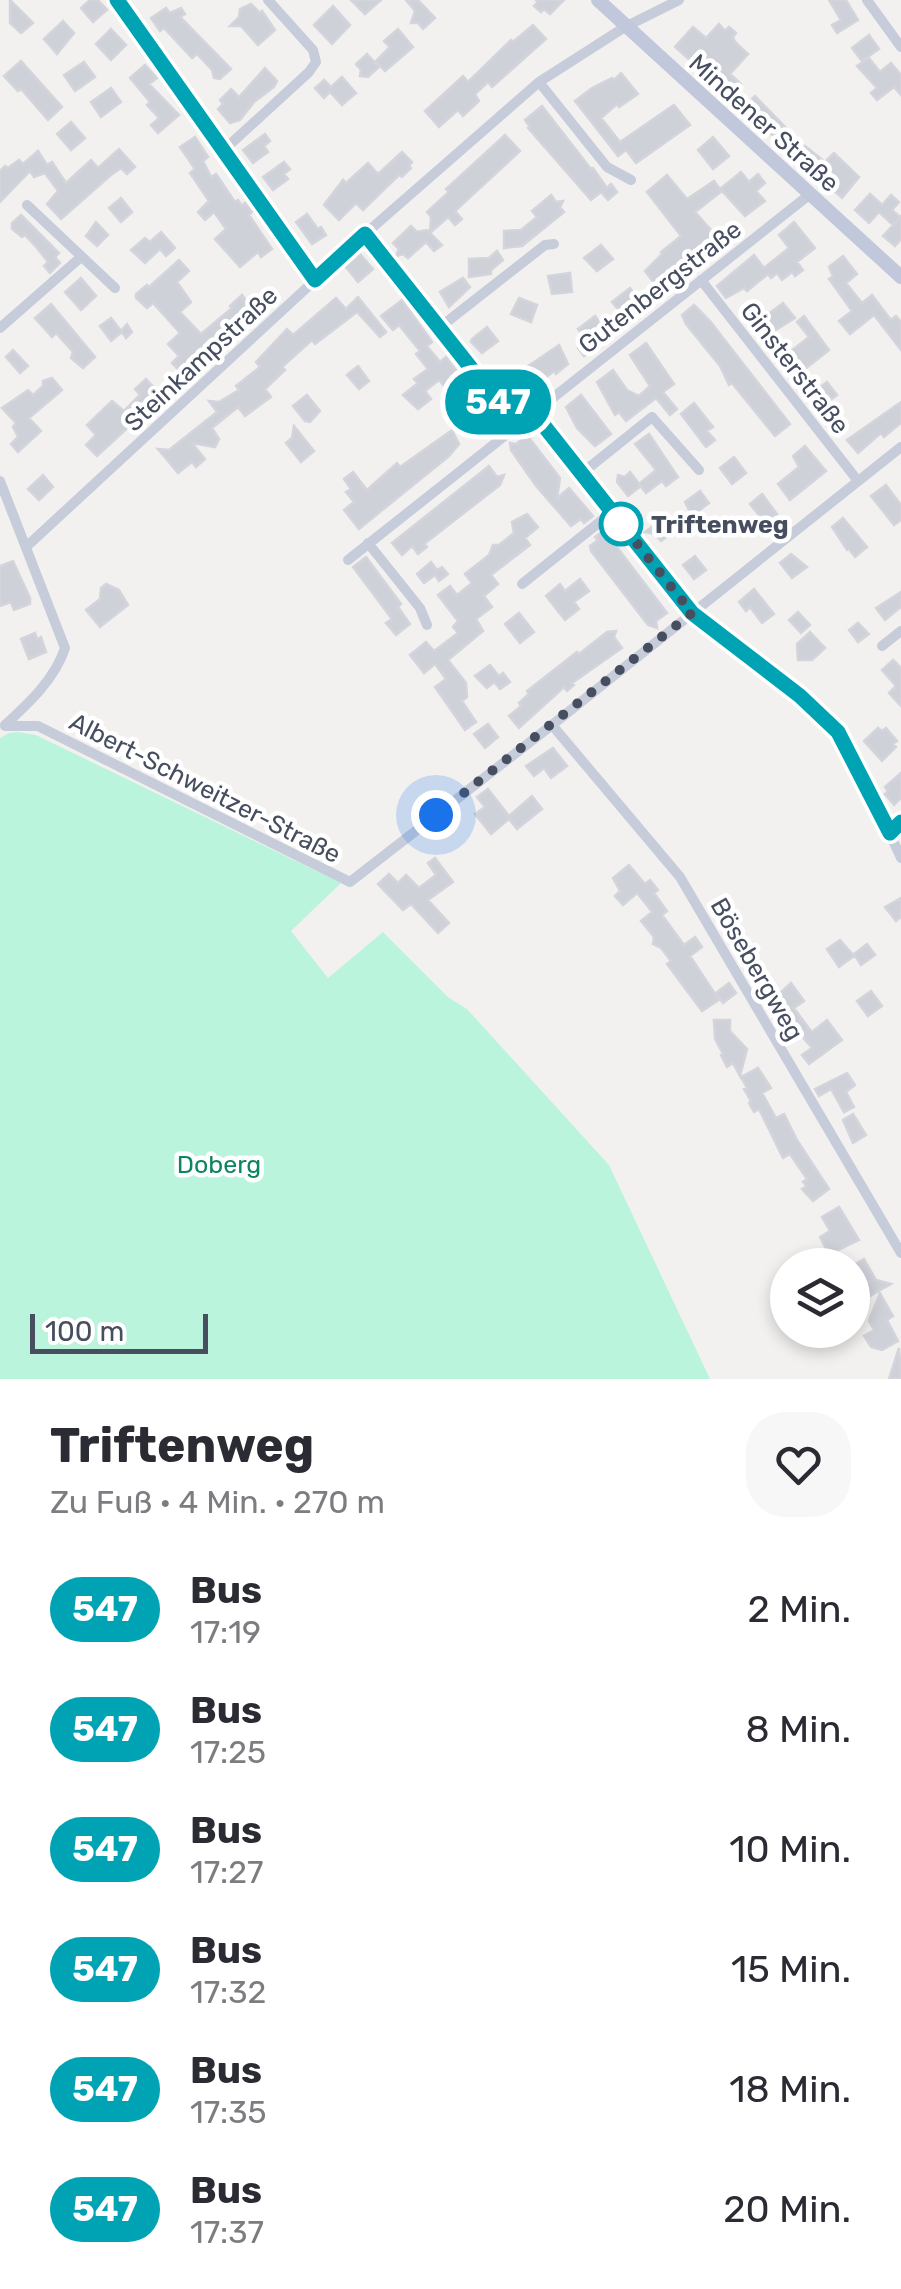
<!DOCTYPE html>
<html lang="de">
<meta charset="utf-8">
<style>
body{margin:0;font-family:Rubik,sans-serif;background:#f7f7f7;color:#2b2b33;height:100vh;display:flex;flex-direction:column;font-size:38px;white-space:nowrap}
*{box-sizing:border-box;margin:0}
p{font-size:32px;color:#7c7c81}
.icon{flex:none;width:55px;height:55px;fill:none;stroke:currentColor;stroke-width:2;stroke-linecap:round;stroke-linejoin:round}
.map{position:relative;height:1379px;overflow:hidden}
.sheet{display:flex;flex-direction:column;background:#fff;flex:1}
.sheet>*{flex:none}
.badge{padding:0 20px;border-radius:32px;font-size:35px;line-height:65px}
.fabs{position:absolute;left:770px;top:1248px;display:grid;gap:20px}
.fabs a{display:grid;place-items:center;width:100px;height:100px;border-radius:50%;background:#fff;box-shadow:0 5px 15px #0003;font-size:50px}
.scale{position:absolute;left:30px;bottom:25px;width:178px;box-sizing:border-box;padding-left:10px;border:5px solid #464e60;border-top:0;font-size:28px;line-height:35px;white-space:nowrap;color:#464e60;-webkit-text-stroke:8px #fff;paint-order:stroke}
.you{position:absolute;width:50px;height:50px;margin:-25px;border:8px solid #fff;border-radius:50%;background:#1a73e8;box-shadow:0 0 0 15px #1a73e833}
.map>.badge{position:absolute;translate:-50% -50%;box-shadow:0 0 0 5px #fff}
.round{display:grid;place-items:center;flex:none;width:105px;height:105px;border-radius:40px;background:#f7f7f7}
.summary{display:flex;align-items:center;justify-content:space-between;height:170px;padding:0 50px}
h1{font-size:48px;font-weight:700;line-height:75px}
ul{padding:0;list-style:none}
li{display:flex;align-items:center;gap:30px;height:120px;padding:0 50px}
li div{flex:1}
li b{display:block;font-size:38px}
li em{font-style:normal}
li .badge{min-width:110px;font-weight:700;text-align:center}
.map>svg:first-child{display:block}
.green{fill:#bbf4dd}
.building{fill:#cfd1d8;stroke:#d4d4dc;stroke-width:2.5}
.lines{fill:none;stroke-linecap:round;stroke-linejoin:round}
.minor{stroke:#c6ccda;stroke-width:10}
.secondary{stroke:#c1c8db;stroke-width:14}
.line-casing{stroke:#fff;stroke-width:22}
.line{stroke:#00a3b4;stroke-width:15}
.walk{stroke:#464e60;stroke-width:10;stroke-dasharray:0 18}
.stop-dot{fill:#fff;stroke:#00a3b4;stroke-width:5}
.labels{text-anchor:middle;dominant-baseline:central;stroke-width:9;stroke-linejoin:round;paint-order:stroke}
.street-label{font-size:25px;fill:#464e60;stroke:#fff}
.stop-label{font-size:25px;font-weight:bold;fill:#464e60;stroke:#fff;text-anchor:start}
.park-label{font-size:25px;fill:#0d8563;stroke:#fff}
</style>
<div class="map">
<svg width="901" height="1379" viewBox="0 0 901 1379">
<rect width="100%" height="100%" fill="#f3f1f0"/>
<!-- green -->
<path class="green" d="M18 732 36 735 341 883 291 931 328 978 383 932 449 998 467 1009 609 1165 710 1379H0V738L9 733Z"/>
<!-- building -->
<path class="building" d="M10 0 33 23 21 33 10 23Z
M90 0H98L107 10 93 22 81 8Z
M351 0H381L365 14Z
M406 0H418L435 18 423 29 418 23H411L415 11Z
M536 0H564L550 14 544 9 541 12 534 6 538 2Z
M829 0H846L858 20 837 33 832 25 841 20Z
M251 4 260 13 262 11 275 30 258 45 241 26H230L239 17 240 9Z
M333 6 350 25 332 44 314 25Z
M166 8 170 13 181 8 185 14 180 17 231 69 220 79 214 78 212 70 197 54 192 58 164 28 160 31 151 18Z
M63 21 74 33 57 54 44 39Z
M719 24 725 31 729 27 736 33 733 37 735 42 748 54 730 74 741 84 734 92 723 82 719 86 675 47 693 27 706 38Z
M533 25 546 39 492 87 488 82 475 94 479 101 463 116 458 110 439 127 425 111 463 76 468 82 511 40 513 42Z
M111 29 126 45 111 60 96 44Z
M398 29 413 47 385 71 376 61 390 47 384 41Z
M869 35 879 49 862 61 852 48Z
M367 54 379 67 368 77 360 76 361 70 356 64Z
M869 58 880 72 891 63 901 75V95L894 87 877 100 871 93 877 88 857 66Z
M21 61 62 107 48 120 21 89 18 91 4 76Z
M84 62 95 77 75 91 64 75Z
M145 65 157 78 149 84 179 115 158 133 151 125 159 118 147 105 150 102 130 78Z
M265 68 277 81 274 87 254 102 240 120 230 123 218 109 223 104 220 100 231 89 239 97Z
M621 73 638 94 619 107 617 104 601 118 620 142 674 105 690 125 636 163 626 150 618 156 575 101 592 88 612 78 614 80Z
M342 77 356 93 342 105 330 92 324 98 315 88 324 80 331 87Z
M111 88 121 102 101 117 91 102Z
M755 96 791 133 781 143 743 108Z
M542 106 591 169 593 168 607 188 611 184 617 192 608 200 601 192 591 200 528 128 530 127 525 120Z
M71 122 85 138 71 150 57 134Z
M265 134 270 141 264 146 268 152 253 163 243 150Z
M505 135 520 151 455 211 462 219 455 225 448 217 430 233 442 245 434 251 426 242 408 258 403 254 396 256 399 249 393 243 411 226 417 232 427 230 430 233 431 217 427 212 449 192 446 189Z
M195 137 208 157 203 161 211 177 216 174 235 202 238 200 242 206 245 203 252 212 249 215 272 249 261 257 258 252 240 267 215 239 226 229 214 212 205 220 198 212 209 201 190 173 195 169 180 147Z
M713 137 729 156 713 169 698 150Z
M805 146 825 162 834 153 859 177 842 198 830 187 833 184 801 161 797 155Z
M119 149 135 167 127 174 121 168 111 175 61 219 47 204 58 191 45 173 34 177 30 171 0 202V171L5 166 8 168 19 160 23 164 38 151 47 165 52 162 66 183 91 160 98 168Z
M402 152 412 162 409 166 411 168 402 177 399 175 363 210 356 203 339 220 324 205 343 180 346 183 368 163 378 174Z
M284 162 290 169 284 174 288 179 273 190 263 177Z
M741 172 749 182 758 174 765 183 756 191 765 201 745 216 722 191 695 212 722 242 658 288 645 271 662 254 661 252 681 236 647 192 667 175 687 199 714 181 720 189Z
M870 194 882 205 891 195 899 202 892 210 900 217 893 225 879 212 869 223 855 210Z
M551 195 556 202 563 201 560 207 564 212 522 246 504 248V231L521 230 537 217 532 211Z
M121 198 132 212 121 222 109 208Z
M307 214 318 229 321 227 326 235 312 244 296 222Z
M21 215 59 253 55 257 60 263 50 273 44 266 48 262 37 248 25 235 22 237 12 229V223Z
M901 216V239L895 246 883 236Z
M96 222 108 235 97 246 86 236Z
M794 222 815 248 797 262 803 270 795 276 792 272 782 280 777 273 771 278 768 274 747 291 744 288 726 298 717 286 754 255 764 268 789 248 779 235Z
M161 232 175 248 166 256 160 249 145 263 131 250 145 238 150 242Z
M601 245 613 259 597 271 584 258Z
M497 251 503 260 491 270V274L469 277V259L489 258Z
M360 254 373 269 358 282 345 266Z
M843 256 857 274 846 283 862 303 872 295 891 320 896 316 901 322V350L874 315 850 334 839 321 852 311 829 279 833 276 829 267Z
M179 260 189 271 177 282 191 302 180 312 201 334 232 308 230 306 242 295 254 312 229 335 223 329 208 343 214 348 184 376 172 363 179 356 168 344 180 333 153 303 147 308 136 298V294L147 285 149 287Z
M570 273 572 292 552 294 548 276Z
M81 278 96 296 81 310 65 292Z
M463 278 470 287 449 307 440 292Z
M630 288 643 305 626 319 612 302Z
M358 297 386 332 380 337 357 312 315 344 312 340 282 367 285 370 265 389 271 397 245 416 238 407 212 428 219 439 215 447 192 443 205 459 196 467 192 462 178 473 158 449 169 450 217 412 209 401 219 402 239 390 236 386 260 367 256 362 287 329 293 335 336 298 346 309Z
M519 298 537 305 531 322 511 314Z
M402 300 432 342 427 346 440 362 446 357 459 374 444 386 439 380 425 391 431 399 418 409 403 395 418 383 414 379 428 369 416 354 420 351 399 325 393 330 381 316Z
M783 303 795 318 774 331 763 318Z
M51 304 95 357 83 368 71 358 73 352 56 333 52 337 35 318Z
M694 305 710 321 790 424 775 436 732 383 729 385 720 366 686 324 682 315Z
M595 316 603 327 612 320 619 328 600 340 584 356 578 348 587 341 578 329Z
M804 316 829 350 800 373 788 358 793 353 791 351 809 337 797 322Z
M111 318 121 331 127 324 132 332 126 338 122 332 111 341 100 326Z
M487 327 498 341 482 353 471 342 472 339Z
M646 343 674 384 663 392 677 409 670 415 656 398 626 421 619 412 615 415 597 382 613 370 627 390 639 396 650 386 630 355Z
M559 345 568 364 556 374 554 371 511 405 501 392 512 384 509 379Z
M13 350 28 366 20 373 6 357Z
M358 366 369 381 359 389 347 375Z
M52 378 62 390 29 418 41 431 18 452 11 444 18 437 13 427 16 423 2 408 28 390 33 395 43 386V381Z
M146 379 162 396 151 406 148 402 131 418 134 422 97 456 86 445 96 435 87 425 112 401 124 411 140 395 135 389Z
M827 382 837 395 821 407 811 394Z
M307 395 320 411 310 422 305 421 293 406Z
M581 395 611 434 595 446 577 428 566 407Z
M477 402 490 418 486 420 491 426 481 434 464 412Z
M901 402V423L884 437 881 433 858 453 847 440Z
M694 403 713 427 707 431 715 440 706 447 681 414Z
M294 426 314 451 301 462 286 443 292 438Z
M452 430 459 444 449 456 359 529 344 510 354 502 346 492 351 489 344 479 353 472 367 490 397 463 400 467Z
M649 434 678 477 666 486 662 481 646 493 639 484 656 470 635 444Z
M527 435 560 478 557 498 569 488 593 516 584 523 581 519 571 526 536 486 511 450 510 443 516 444Z
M805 446 826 471 790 500 778 484 799 467 793 456Z
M734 457 746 473 732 484 720 468Z
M489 466 497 477 504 475 500 485 424 544 427 547 418 554 412 546 402 555 392 543Z
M630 472 641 486 628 496 617 482 618 475 625 477Z
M43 475 53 487 39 500 28 489Z
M886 485 901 505V520L894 525 871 496Z
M700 491 709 503 692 516 685 502Z
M762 494 777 514 765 523 750 504Z
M527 514 538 527 525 538 530 545 491 575 498 584 484 596 492 607 476 619 483 631 448 660 466 683 467 697 462 701 476 722 465 730 435 687 446 679 435 664 424 673 410 655 426 642 434 651 458 633 453 627 458 621 438 595 450 586 457 595 472 583 465 574 489 555 493 545H499L514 533 512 522Z
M663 518 674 531 661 541 655 534 645 532Z
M843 518 867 547 855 557 849 549 847 550 832 527Z
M604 530 667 613 656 621 657 628 648 625 591 551 590 546 598 540 595 537Z
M791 554 807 567 792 578 780 563Z
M695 556 706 570 694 579 683 565Z
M366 557 401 604 398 607 410 624 396 635 386 623 392 619 353 567Z
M13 561 30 598V604L14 610 11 602 0 606V566Z
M431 562 437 570 442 567 448 574 439 581 435 575 424 583 417 574Z
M580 579 589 591 574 602 579 609 565 620 546 596 560 584 565 591Z
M106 584 119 590 128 605 100 627 86 610 100 599 101 588Z
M754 589 774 614 762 623 750 607 746 611 739 602Z
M901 592V607L885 620 876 608Z
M798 612 810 625 801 633 789 620Z
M519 613 534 632 520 643 505 624Z
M858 623 869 634 858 642 849 630Z
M616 631 614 637 622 648 572 683 574 685 567 691 564 687 519 728 509 716 521 706 519 703 529 694 527 691 577 652 579 654 607 632Z
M810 632 825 648 812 660H798L797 644Z
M35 633 37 639 41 637 46 652 29 659 21 639Z
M893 660 901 668V706L889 693 896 686 882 670Z
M490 665 499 676 503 673 510 682 500 689 494 682 487 688 475 676Z
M488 724 498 737 485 748 474 734Z
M878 728 882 731 886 728 897 741 893 744 896 747 882 761 864 741Z
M553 748 567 766 551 778 544 768 534 776 526 766Z
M901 773V798L894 805 885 794 888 791 885 787Z
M488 789 509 816 532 796 542 809 517 829 509 819 491 834 475 814 485 807 477 797Z
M435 858 453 882 428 900 449 923 438 933 411 904 403 910 378 884 389 874 398 883 406 875 419 888 436 875 428 863Z
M629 865 645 884 650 880 658 890 654 893 667 911 662 915 684 945 695 937 702 947 690 956 719 1000 702 1011 667 964 671 961 661 948 653 944 654 937 641 921 652 912 649 908 637 893 623 905 615 896 620 891 613 878Z
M901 898V917L896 921 885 907Z
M840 940 854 956 839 967 827 949Z
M867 944 875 955 861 965 854 954Z
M729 983 736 993 723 1003 716 993Z
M791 983 804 1001 794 1008 808 1027 812 1032 827 1020 842 1040 809 1064 802 1055 812 1048 784 1015 788 1012 777 996Z
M871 991 882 1006 868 1016 857 1001Z
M714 1020H730V1031L747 1049 740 1076 733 1063 727 1067 721 1055 723 1054 715 1039Z
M758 1068 771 1088 762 1093 776 1118 784 1114 797 1140 829 1189 813 1201 802 1189 807 1186 803 1182 807 1179 790 1154 783 1158 759 1109 754 1112 749 1103 751 1101 744 1089 747 1088 741 1077Z
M847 1073 855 1085 846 1092 854 1107 844 1112 831 1089 819 1096 815 1089Z
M853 1114 866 1135 853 1143 843 1120Z
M839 1207 859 1240 836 1251 826 1249 820 1237 830 1231 822 1217Z
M864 1259 876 1280 891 1284 861 1301 855 1291 869 1282 852 1278V1266Z
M880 1293 893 1316 887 1320 898 1341 882 1350 871 1347 864 1336 874 1330 869 1321Z
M899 1348 901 1379H889Z"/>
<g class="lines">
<!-- minor -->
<path class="minor" d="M117 0 315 281
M867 0 901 47
M539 82 607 167 631 180
M225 149 309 72 316 62 313 50 268 0
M27 205 115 288
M365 234 516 425
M701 280 858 481
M0 328 81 257
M439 328 545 245 554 244
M533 412 692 613 800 696 838 732 867 784 901 858
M581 474 652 417 699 470
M0 481 65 648C55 679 29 703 5 725
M368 543 420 608 427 625
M26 547 365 234 539 82 625 27 679 0
M348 560 809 195
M522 584 611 513
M882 646 901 631
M552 725 680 877 901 1253
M5 726H38L350 882 552 725 901 447"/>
<!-- secondary -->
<path class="secondary" d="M598 0 901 277"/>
</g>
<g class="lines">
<defs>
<path id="line" d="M117 0 315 280 365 234 516 425 533 412 692 613 800 696 838 732 890 833 901 822"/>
</defs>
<!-- line casing -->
<use href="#line" class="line-casing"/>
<!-- line -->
<use href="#line" class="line"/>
<!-- walk -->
<path class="walk" d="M436 815 692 613 612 512 621 524"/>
</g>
<!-- markers -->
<circle class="stop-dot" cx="621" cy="524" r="20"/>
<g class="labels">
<!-- street labels -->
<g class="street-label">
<text transform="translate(764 123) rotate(42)">Mindener Straße</text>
<text transform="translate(660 287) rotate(-38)">Gutenbergstraße</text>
<text transform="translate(201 359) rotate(-43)">Steinkampstraße</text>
<text transform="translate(795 368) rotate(52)">Ginsterstraße</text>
<text transform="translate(205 788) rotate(27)">Albert-Schweitzer-Straße</text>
<text transform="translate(757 969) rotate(60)">Bösebergweg</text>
</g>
<!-- stop labels -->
<g class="stop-label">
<text x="651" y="524">Triftenweg</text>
</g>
<!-- park labels -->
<g class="park-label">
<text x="219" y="1164">Doberg</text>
</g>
</g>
</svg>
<div class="fabs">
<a><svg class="icon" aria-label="layers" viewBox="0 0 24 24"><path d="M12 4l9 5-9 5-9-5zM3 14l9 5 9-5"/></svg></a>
</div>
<div class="scale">100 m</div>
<div class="you" style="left:436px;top:815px"></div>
<b class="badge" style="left:498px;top:402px;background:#00a3b4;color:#fff">547</b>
</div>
<section class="sheet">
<div class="summary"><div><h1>Triftenweg</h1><p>Zu Fuß · 4 Min. · 270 m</p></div><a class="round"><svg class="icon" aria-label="heart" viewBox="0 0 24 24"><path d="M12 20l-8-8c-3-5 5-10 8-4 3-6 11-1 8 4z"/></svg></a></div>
<ul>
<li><span class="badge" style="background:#00a3b4;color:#fff">547</span><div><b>Bus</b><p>17:19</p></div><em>2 Min.</em></li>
<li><span class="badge" style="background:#00a3b4;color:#fff">547</span><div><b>Bus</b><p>17:25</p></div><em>8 Min.</em></li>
<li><span class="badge" style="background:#00a3b4;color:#fff">547</span><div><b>Bus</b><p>17:27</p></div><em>10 Min.</em></li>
<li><span class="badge" style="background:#00a3b4;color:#fff">547</span><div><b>Bus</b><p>17:32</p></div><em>15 Min.</em></li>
<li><span class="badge" style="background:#00a3b4;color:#fff">547</span><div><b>Bus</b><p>17:35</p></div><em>18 Min.</em></li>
<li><span class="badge" style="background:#00a3b4;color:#fff">547</span><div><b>Bus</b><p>17:37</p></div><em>20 Min.</em></li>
</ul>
</section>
